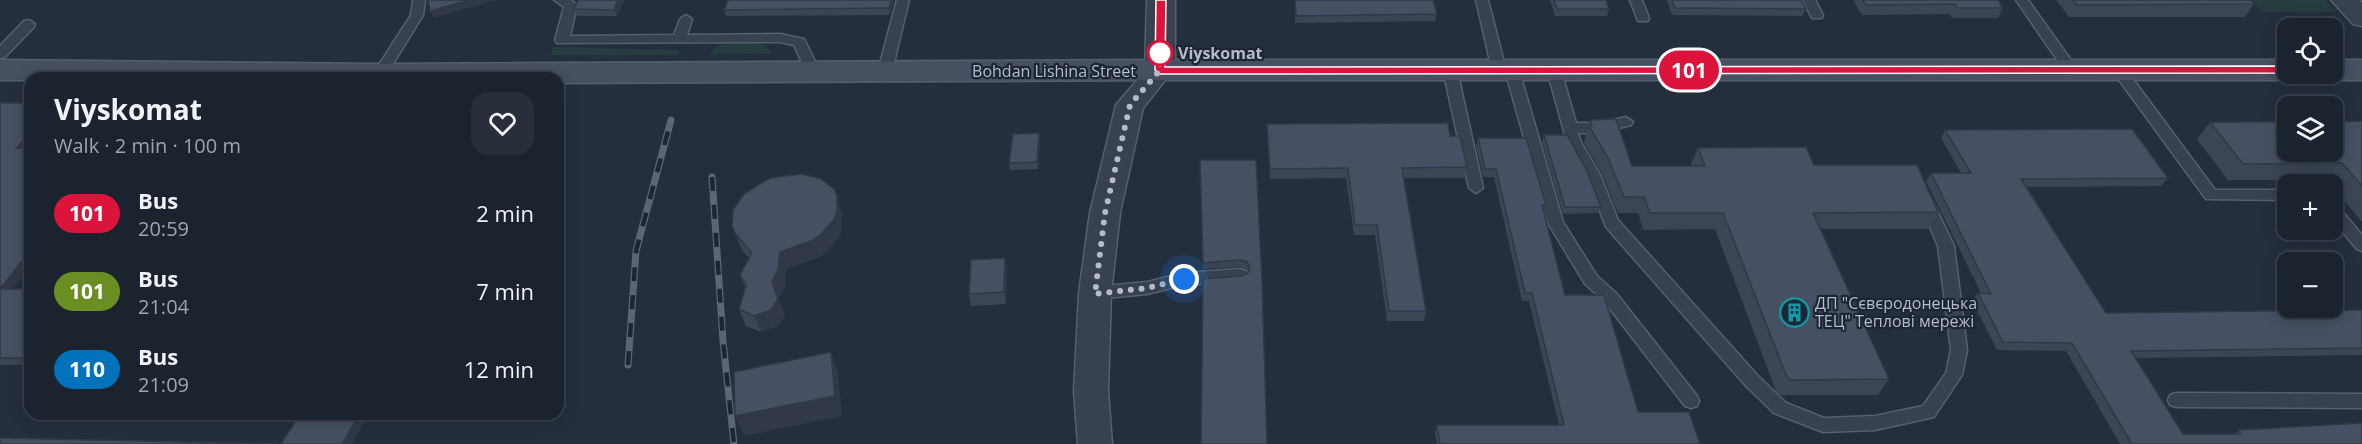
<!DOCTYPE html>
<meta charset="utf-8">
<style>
body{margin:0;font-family:"Open Sans",sans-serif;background:#282f3a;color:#f1f3f6;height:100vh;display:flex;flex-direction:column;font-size:22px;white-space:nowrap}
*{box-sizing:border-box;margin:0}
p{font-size:20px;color:#a0a4aa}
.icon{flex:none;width:33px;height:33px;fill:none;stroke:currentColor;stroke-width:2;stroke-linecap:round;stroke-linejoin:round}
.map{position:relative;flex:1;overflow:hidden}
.side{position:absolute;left:24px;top:72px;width:540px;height:348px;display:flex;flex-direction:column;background:#1b232e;border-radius:18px;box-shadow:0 3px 15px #0003,0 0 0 2px #39404a}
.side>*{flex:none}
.badge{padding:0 12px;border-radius:20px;font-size:21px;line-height:39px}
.fabs{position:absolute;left:2277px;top:18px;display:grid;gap:12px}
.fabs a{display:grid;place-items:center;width:66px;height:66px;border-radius:12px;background:#1b232e;box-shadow:0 3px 15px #0003,0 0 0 2px #39404a;font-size:30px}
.you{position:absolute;width:30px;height:30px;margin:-15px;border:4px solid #fff;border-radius:50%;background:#1a73e8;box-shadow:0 0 0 9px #1a73e833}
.map>.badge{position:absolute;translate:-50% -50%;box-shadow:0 0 0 3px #fff}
.round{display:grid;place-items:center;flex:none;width:63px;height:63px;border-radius:18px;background:#282f3a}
.headline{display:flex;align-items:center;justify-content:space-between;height:102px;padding:0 30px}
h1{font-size:28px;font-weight:700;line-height:45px}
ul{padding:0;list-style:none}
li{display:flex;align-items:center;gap:18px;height:78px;padding:0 30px}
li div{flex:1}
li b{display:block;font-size:22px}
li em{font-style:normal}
li .badge{min-width:66px;font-weight:700;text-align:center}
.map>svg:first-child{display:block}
.green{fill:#263c3f}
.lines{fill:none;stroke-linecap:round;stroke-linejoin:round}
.service-casing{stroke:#565f6c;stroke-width:3}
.minor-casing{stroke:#565f6c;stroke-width:3}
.tertiary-casing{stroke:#565f6c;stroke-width:3}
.secondary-casing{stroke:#565f6c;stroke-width:3}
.service{fill:#38414e;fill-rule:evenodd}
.minor{fill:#38414e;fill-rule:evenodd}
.tertiary{fill:#38414e;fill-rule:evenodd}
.secondary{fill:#465061;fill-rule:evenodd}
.rail-casing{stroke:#5a6575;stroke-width:7}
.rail{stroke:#1d2633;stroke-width:4.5;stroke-dasharray:14;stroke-linecap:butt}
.wall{fill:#3b4654}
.shaded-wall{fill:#303945}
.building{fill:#455162;stroke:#303945;stroke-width:1.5}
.line{fill:#dc143c;stroke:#fff;stroke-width:1.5}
.walk{stroke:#b4bcc9;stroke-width:6;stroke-dasharray:0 10.8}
.stop-dot{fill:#fff;stroke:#dc143c;stroke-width:3}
.labels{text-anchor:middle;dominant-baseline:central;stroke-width:4.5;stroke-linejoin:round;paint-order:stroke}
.stop-label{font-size:16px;font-weight:bold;fill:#b4bcc9;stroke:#1d2633;text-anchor:start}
.street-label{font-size:16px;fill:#b4bcc9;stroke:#1d2633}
.poi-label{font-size:16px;fill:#b4bcc9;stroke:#1d2633;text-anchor:start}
</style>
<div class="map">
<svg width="2362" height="444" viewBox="0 0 2362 444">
<rect width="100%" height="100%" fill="#242f3e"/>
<!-- green -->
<path class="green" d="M2251 0H2325L2337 12H2262Z
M758 43 767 46 772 53 710 54 717 45Z
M553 47 680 50 676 55H550Z"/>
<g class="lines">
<defs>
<path id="service" d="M413 0H425L423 15 385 77H375L373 74 411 15Z
M554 0H571L577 5 570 36 674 35 680 19 686 15 692 19 687 35 780 34 804 39 820 72 813 76 808 75 794 45 780 42 557 43 555 40 564 7Z
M897 0H909L892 71 885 75 878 71Z
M1476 0H1488L1506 70 1512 66 1519 70 1563 222 1597 276 1616 293 1697 396 1699 401 1697 406 1691 408 1685 406 1604 301 1585 284 1548 223 1505 70 1499 74 1492 70Z
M1630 0H1642L1649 18 1648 21H1638Z
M1803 0H1815L1823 15 1822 18H1812Z
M2016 0H2028L2076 67 2078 70 2076 73H2066Z
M29 20 35 24 34 27 5 57 0 58V46L24 21Z
M1450 66 1457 70 1483 188 1476 193 1469 188 1443 70Z
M1554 66 1561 70 1576 123H1599L1626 117 1633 122 1631 125 1599 133H1578L1581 142 1600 175 1618 220 1758 376 1786 403 1824 418 1875 416 1923 406 1946 373 1951 350 1938 246 1919 202 1921 198H1931L1954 246 1967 350 1962 375 1934 417 1875 430 1823 432 1774 413 1746 386 1606 227 1586 175 1567 142 1547 70Z
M2119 66 2124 67 2215 190H2288V200L2206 199 2114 73 2112 70 2114 67Z
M2332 204 2337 205 2362 235V251L2357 249 2332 220Z
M1240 269 1246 271 1248 275 1246 279 1240 281 1184 285 1147 294 1095 299 1089 297 1087 293 1089 289 1095 287 1147 282 1184 273Z
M2176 393 2362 394V408L2176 407 2170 405 2168 400 2170 395Z"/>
<path id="minor" d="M2331 0H2359L2362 3V26L2353 24Z
M1160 61 1169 64 1173 70 1143 108 1120 213 1111 293 1108 391 1112 444H1078L1074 391 1079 293 1090 213 1116 105 1151 64Z"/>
<path id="tertiary" d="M1147 0H1175V70L1170 77 1160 80 1150 77 1145 70Z"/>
<path id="secondary" d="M0 60 380 64 1160 60H2288V74H2301L2298 77 2288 80H1160L558 83V78H30V80H0Z
M2332 60H2362V80H2332L2322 77 2319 74H2332Z"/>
</defs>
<!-- service casing -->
<use href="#service" class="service-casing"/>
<!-- minor casing -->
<use href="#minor" class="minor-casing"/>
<!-- tertiary casing -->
<use href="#tertiary" class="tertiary-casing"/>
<!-- secondary casing -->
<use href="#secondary" class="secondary-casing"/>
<!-- service -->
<use href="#service" class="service"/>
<!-- minor -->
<use href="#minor" class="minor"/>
<!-- tertiary -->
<use href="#tertiary" class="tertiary"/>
<!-- secondary -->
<use href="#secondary" class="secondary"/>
<defs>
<path id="rail" d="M712 177 723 341 734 444
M628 365 636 251 671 120"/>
</defs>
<!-- rail casing -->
<use href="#rail" class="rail-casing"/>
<!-- rail -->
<use href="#rail" class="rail"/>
</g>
<!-- wall -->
<path class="wall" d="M624 0 617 16H577L574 9Z
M894 0 890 15 726 16 724 10Z
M1295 0H1433L1437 14 1435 21 1295 23Z
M1550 0H1606L1609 9 1607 16H1555Z
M1667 0H1801L1806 9 1802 16 1672 15Z
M1853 0H1934L2003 8 1998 18H1952L1949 14 1862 15Z
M2056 0H2251L2254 4 2245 17H2069Z
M0 103H30V147L12 289H30V365H0Z
M1590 120 1632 166H1692L1691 164 1698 148 1814 165 1938 212 1928 229H1820L1889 379 1878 395H1781L1776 391 1715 229 1643 230 1638 213H1618L1602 174 1584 142Z
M2362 121V222L2332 186V184H2331L2327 180H2228L2197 139 2210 122Z
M1267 124 1450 136 1467 167 1464 178H1404L1426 311 1424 321H1387L1375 235H1354L1346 178 1270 179 1267 134Z
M1945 130 2168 178 2161 186 2026 187 2106 313 2362 310V355L2136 358 2183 434H2235L2239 430 2362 444H2120L2066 351 1997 350 1972 301 1978 293H1981L1926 181 1931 173H1961L1941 138Z
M1039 133 1040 140 1038 169 1010 170 1009 163Z
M1544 135 1601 207 1598 213 1563 214 1542 142Z
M1478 138 1546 205 1544 212 1565 295 1638 412 1700 444H1437L1435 433 1437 425H1559L1529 301H1522L1494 177H1483L1476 146Z
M1200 167 1262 279 1241 276 1248 273 1249 272 1247 269 1240 267 1203 269Z
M842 214V229L839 237 826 252 817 258 786 269 785 287 778 299 785 316 778 326 761 332 746 326 739 309 745 288 740 275 749 258 742 250 732 226Z
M1005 258 1007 270 1006 304 971 306 969 294Z"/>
<!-- shaded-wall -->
<path class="shaded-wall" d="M469 0H496L434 18 430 11Z
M618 0H624L617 16 614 10Z
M891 0H894L890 15 889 8Z
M30 131V147L24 155 17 148Z
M1039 133 1040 140 1038 169 1037 162Z
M837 196 842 214V229L839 237 826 252 817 258 786 269 785 287 778 299 785 316 778 326 761 332 754 316 772 282 780 252Z
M30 251V267L7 296 0 289Z
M1005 258 1007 270 1006 304 1004 292Z
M831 352 838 373 842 416 744 436 735 416Z
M360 414H369L352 444H342Z"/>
<!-- building -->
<path class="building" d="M428 0H469L430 11Z
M578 0H618L614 10 574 9Z
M728 0H891L889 8 724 10Z
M1295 0H1433L1437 14 1296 16Z
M1554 0H1606L1609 9H1557Z
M1672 0H1801L1806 9 1675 8Z
M1863 0H1998L2003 8H1957L1955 4 1866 5Z
M2073 0H2251L2254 4 2077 5Z
M0 103H30V131L17 148 30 147V251L0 289Z
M1616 119 1632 166H1705L1698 148 1806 147 1814 165H1917L1938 212 1813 213 1889 379 1790 380 1786 375 1723 213H1650L1644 197H1624L1608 158 1589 126H1592L1590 120Z
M2362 121V186L2342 163 2243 164 2210 122H2288V152H2332V122Z
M1448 123 1450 136H1460L1467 167 1402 168 1426 311H1389L1377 225H1355L1348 168 1270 169 1267 124Z
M2132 129 2168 178 2021 179 2106 313 2362 310V348L2131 351 2183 434H2241L2239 430 2362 423V444H2132L2072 343 2003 342 1978 293 1991 294 1931 173H1971L1945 130Z
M1039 133 1037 162 1009 163 1013 134Z
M1544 135H1567L1586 169 1601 207H1565Z
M1478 138H1526L1546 205H1542L1565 295H1604L1638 412H1689L1700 444H1440L1437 425H1564L1532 293H1525L1496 169H1485Z
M1200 160H1256L1262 279 1267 444H1201L1203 279 1241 276 1248 273 1250 267 1247 262 1240 260 1203 263Z
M802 174 821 179 834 189 837 196V212L834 220 820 235 811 241 780 252 778 270 772 282 778 299 771 310 754 316 739 309 746 285 740 275 752 253 735 233 732 226 733 210 744 194 770 178Z
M1005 258 1004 292 969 294 971 260Z
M0 289H30V358H0Z
M831 352 835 396 735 416 734 372Z
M300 414H360L342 444H281Z
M0 438 279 444H0Z"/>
<!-- line -->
<path class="line" d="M1156 0H1166L1165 67 2288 66 2293 70 2288 73 1160 74 1155 70Z"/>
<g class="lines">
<!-- walk -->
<path class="walk" d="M1160 53V70L1130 105 1105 213 1095 294 1147 288 1184 279"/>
</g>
<!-- icons -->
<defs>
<symbol id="building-ring" viewBox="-11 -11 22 22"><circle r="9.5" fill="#1d2633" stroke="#0f9aa8" stroke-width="1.5"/><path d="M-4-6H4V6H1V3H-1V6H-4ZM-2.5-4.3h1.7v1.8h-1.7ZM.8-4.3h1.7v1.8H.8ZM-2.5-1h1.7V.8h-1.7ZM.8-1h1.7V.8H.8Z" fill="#0f9aa8"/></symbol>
</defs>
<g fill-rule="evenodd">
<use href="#building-ring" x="1778" y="296" width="33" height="33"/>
</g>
<!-- markers -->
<circle class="stop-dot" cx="1160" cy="53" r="12"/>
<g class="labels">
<!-- stop labels -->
<g class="stop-label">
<text x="1178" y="53">Viyskomat</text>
</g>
<!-- street labels -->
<g class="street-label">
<text x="1054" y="71">Bohdan Lishina Street</text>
</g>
<!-- poi labels -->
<g class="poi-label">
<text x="1815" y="303">ДП "Сєвєродонецька<tspan x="1815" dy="18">ТЕЦ" Теплові мережі</tspan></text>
</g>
</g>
</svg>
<div class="fabs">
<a><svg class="icon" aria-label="locate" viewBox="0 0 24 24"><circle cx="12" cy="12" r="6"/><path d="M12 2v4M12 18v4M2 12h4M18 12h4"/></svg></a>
<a><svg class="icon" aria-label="layers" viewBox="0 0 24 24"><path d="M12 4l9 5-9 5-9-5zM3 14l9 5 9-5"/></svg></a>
<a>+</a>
<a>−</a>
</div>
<div class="you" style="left:1184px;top:279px"></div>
<b class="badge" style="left:1689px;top:70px;background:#dc143c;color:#fff">101</b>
<section class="side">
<div class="headline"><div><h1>Viyskomat</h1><p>Walk · 2 min · 100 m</p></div><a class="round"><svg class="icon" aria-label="heart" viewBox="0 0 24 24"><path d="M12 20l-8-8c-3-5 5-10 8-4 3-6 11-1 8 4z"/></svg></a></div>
<ul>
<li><span class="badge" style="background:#dc143c;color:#fff">101</span><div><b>Bus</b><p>20:59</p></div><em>2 min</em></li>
<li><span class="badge" style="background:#6b8e23;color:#fff">101</span><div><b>Bus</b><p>21:04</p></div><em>7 min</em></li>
<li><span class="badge" style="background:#0072bc;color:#fff">110</span><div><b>Bus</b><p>21:09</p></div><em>12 min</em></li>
</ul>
</section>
</div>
